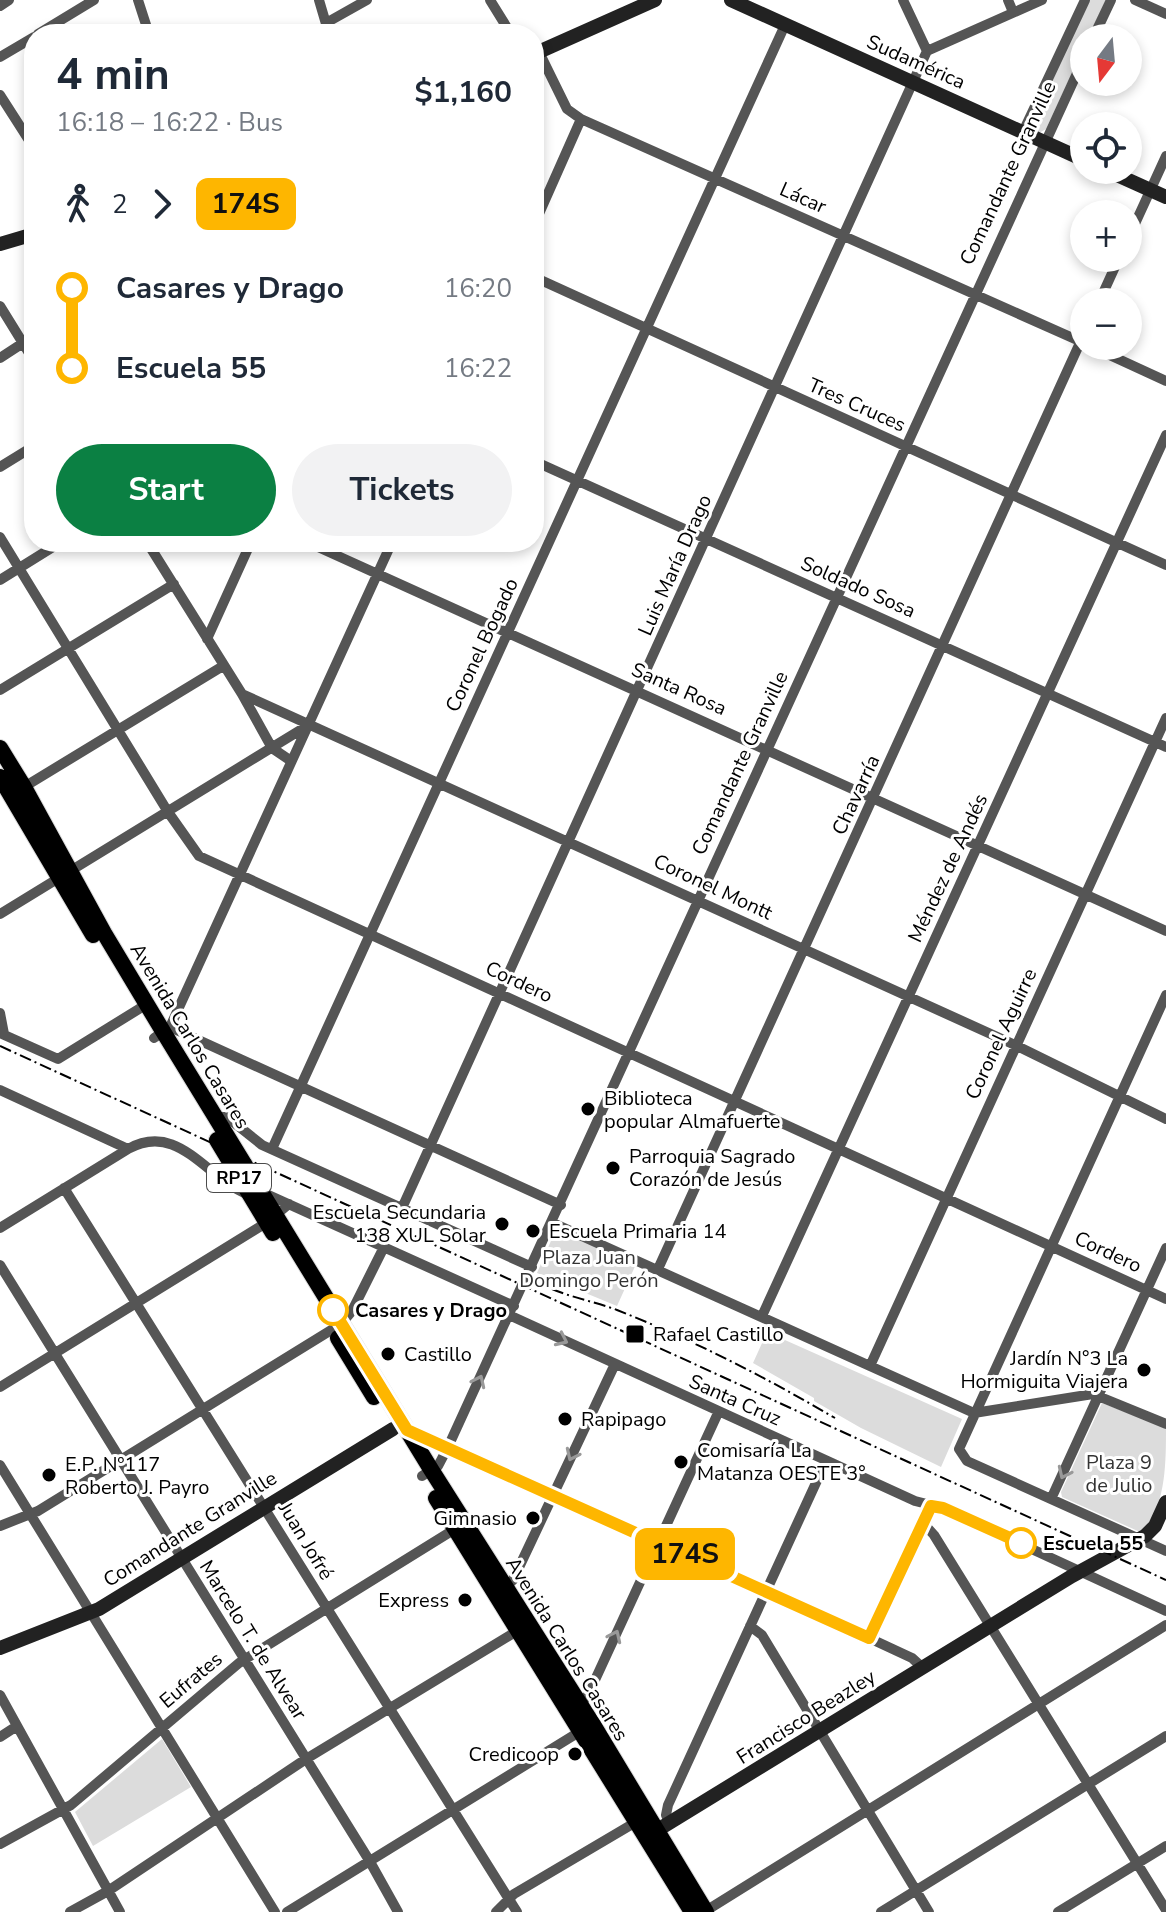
<!DOCTYPE html>
<meta charset="utf-8">
<style>
body{margin:0;font-family:"Nunito Sans",sans-serif;background:#f2f2f3;color:#1f2937;height:100vh;display:flex;flex-direction:column;font-size:30px;white-space:nowrap}
*{box-sizing:border-box;margin:0}
p{font-size:26px;color:#747a83}
.icon{flex:none;width:44px;height:44px;fill:none;stroke:currentColor;stroke-width:2;stroke-linecap:round;stroke-linejoin:round}
.map{position:relative;flex:1;overflow:hidden}
.details{position:absolute;left:24px;top:24px;width:520px;height:528px;display:flex;flex-direction:column;background:#fff;border-radius:32px;box-shadow:0 4px 12px #0003}
.details>*{flex:none}
.badge{padding:0 16px;border-radius:12px;font-size:28px;line-height:52px}
.needle{width:52px;rotate:196deg}
.controls{position:absolute;left:1070px;top:24px;display:grid;gap:16px}
.controls a{display:grid;place-items:center;width:72px;height:72px;border-radius:50%;background:#fff;box-shadow:0 4px 12px #0003;font-size:40px}
.map>.badge{position:absolute;translate:-50% -50%;box-shadow:0 0 0 4px #fff}
.legs{display:flex;align-items:center;gap:12px;height:88px;padding:0 32px;font-size:26px}
.legs p{margin-inline-start:auto}
.overview{display:flex;align-items:center;justify-content:space-between;height:136px;padding:0 32px}
h1{font-size:44px;font-weight:700;line-height:60px}
.cta{display:flex;gap:16px;margin-top:auto;padding:16px 32px}
.cta a{flex:1;height:92px;border-radius:48px;background:#0b8043;color:#fff;font-size:32px;font-weight:700;line-height:92px;text-align:center}
.cta a+a{background:#f2f2f3;color:#1f2937}
ul{padding:0 32px;list-style:none}
li{display:flex;align-items:center;gap:28px;height:80px;font-size:30px}
li i{display:grid;place-items:center;width:12px;height:100%;margin:0 10px;background:currentColor}
li i::after{content:'';width:20px;height:20px;margin:-10px;border:6px solid;border-radius:50%;background:#fff}
li p{margin-inline-start:auto}
li:first-child i{background:linear-gradient(#0000 50%,currentColor 0)}
li:last-child i{background:linear-gradient(currentColor 50%,#0000 0)}
.map>svg:first-child{display:block}
.green{fill:#dcdcdc}
.lines{fill:none;stroke-linecap:round;stroke-linejoin:round}
.primary-casing{stroke:#dbdbdb;stroke-width:18}
.street{stroke:#555;stroke-width:10}
.secondary{stroke:#222;stroke-width:14}
.primary{stroke:#000;stroke-width:16}
.rail{stroke:#000;stroke-width:2;stroke-dasharray:12 4 2 4;stroke-linecap:butt}
.oneway{stroke:#999}
.line-1-casing{stroke:#fff;stroke-width:18}
.line-1{stroke:#feb600;stroke-width:12}
.poi-dot{fill:#000;stroke:#fff;stroke-width:3}
.stop-1-dot{fill:#fff;stroke:#feb600;stroke-width:4}
.labels{text-anchor:middle;dominant-baseline:central;stroke-width:6;stroke-linejoin:round;paint-order:stroke}
.shield{fill:#fff;stroke:#4c4c4c;stroke-width:2}
.shield-label{font-size:18px;font-weight:bold;fill:#000}
.street-label{font-size:20px;fill:#000;stroke:#fff}
.poi-label{font-size:20px;fill:#000;stroke:#fff;text-anchor:start}
.park-label{font-size:20px;fill:#333;stroke:#fff}
.stop-label{font-size:20px;font-weight:bold;fill:#000;stroke:#fff;text-anchor:start}
</style>
<div class="map">
<svg width="1166" height="1912" viewBox="0 0 1166 1912">
<rect width="100%" height="100%" fill="#fff"/>
<!-- green -->
<path class="green" d="M1088 0H1106L1088 38H1084V47L1046 129 1039 133 1031 129V124Z
M557 1227 637 1262 617 1306 537 1273Z
M767 1332 962 1419 941 1467 861 1428 814 1401V1398L753 1363Z
M1102 1403 1166 1428C1166 1464 1166 1510 1140 1532L1062 1497 1061 1492Z
M162 1739 191 1787 93 1846 75 1812Z"/>
<g class="lines">
<defs>
<path id="primary" d="M0 748 24 787 104 933 164 1033 432 1471 592 1723 706 1912
M0 777 93 935
M217 1140 273 1233
M338 1338 374 1397
M436 1498 692 1912"/>
</defs>
<!-- primary casing -->
<use href="#primary" class="primary-casing"/>
<!-- street -->
<path class="street" d="M138 0 149 34
M319 0 329 34
M490 0 511 34
M903 0 927 51
M1008 0 1013 12
M1135 0 1166 14
M0 6 9 0
M326 23 367 0
M38 34 94 0
M1093 38 1111 0
M539 52 567 109 581 119 1084 343
M0 57 34 37
M0 95 34 148
M1023 132 1085 0
M534 225 581 119
M1128 239 1166 156
M534 277 1166 565
M1099 302 1119 258
M0 306 34 361
M1090 346 1166 381
M0 358 23 343
M534 461 1166 747
M0 467 34 446
M0 537 168 812 199 856 1166 1299
M147 542 242 694 272 748 291 761
M307 542 1166 931
M0 580 61 542
M207 639 251 542
M0 690 174 584
M242 694 1015 1045 1166 1119
M24 787 223 666
M0 914 307 726
M1166 995 959 1449 967 1461 1166 1551
M0 1013 4 1034
M170 1027 561 1205
M0 1033 58 1059 147 1004
M154 1038 170 1027 392 542
M0 1090 128 1149
M214 1117H227L262 1145 532 1267
M272 1149 785 25
M64 1188 517 1912
M264 1193 514 1306
M402 1208 927 51 1042 0
M553 1223 974 1413 1093 1394 1166 1424
M0 1228 128 1149C178 1121 205 1177 247 1194
M0 1265 369 1860 398 1912
M658 1269 1084 334
M509 1315 915 1501 943 1508 1166 1611
M762 1316 1166 435
M870 1366 1166 718
M0 1387 266 1223 289 1204
M410 1432 869 1638 912 1658 923 1668
M0 1465 275 1912
M422 1476 438 1466 448 1447 1084 58
M1051 1499 1166 1248
M924 1524 934 1535 1166 1910
M0 1526 38 1511 341 1324 352 1311 384 1247
M501 1591 513 1580 615 1364
M750 1626 762 1635 929 1912
M869 1638 931 1506
M0 1695 120 1912
M579 1707 589 1693 718 1413
M0 1737 17 1726
M669 1823 666 1815 668 1805 826 1461
M0 1844 71 1805 239 1663 455 1529
M70 1912 108 1891 306 1759 517 1631
M287 1912 584 1729
M496 1912 514 1894 636 1822
M704 1912 1166 1625
M881 1912 1166 1736
M1058 1912 1166 1846"/>
<!-- secondary -->
<path class="secondary" d="M731 0 1084 160
M534 54 655 0
M1106 170 1166 197
M0 244 34 234
M0 1648 99 1609 393 1429
M649 1828 656 1831 1072 1576 1145 1536 1155 1526 1166 1502"/>
<!-- primary -->
<use href="#primary" class="primary"/>
<!-- rail -->
<path class="rail" d="M0 1046 1166 1580
M552 1289C573 1298 596 1302 617 1310 693 1340 765 1377 835 1418"/>
</g>
<!-- one-way arrows -->
<defs><path id="oneway-chevron" d="M-2-3.5L2.5 0L-2 3.5" fill="none" stroke-width="1.6" stroke-linecap="round" stroke-linejoin="round" transform="scale(2)"/></defs>
<g class="oneway">
<use href="#oneway-chevron" transform="translate(562 1340) rotate(25)"/>
<use href="#oneway-chevron" transform="translate(479 1381) rotate(-65)"/>
<use href="#oneway-chevron" transform="translate(572 1455) rotate(115)"/>
<use href="#oneway-chevron" transform="translate(1064 1473) rotate(115)"/>
<use href="#oneway-chevron" transform="translate(615 1636) rotate(-65)"/>
</g>
<g class="lines">
<defs>
<path id="line-1" d="M333 1310 407 1430 869 1638 931 1506 943 1508 1021 1543"/>
</defs>
<!-- line-1 casing -->
<use href="#line-1" class="line-1-casing"/>
<!-- line-1 -->
<use href="#line-1" class="line-1"/>
</g>
<!-- markers -->
<g class="poi-dot">
<circle cx="588" cy="1109" r="8"/>
<circle cx="613" cy="1168" r="8"/>
<circle cx="502" cy="1224" r="8"/>
<circle cx="533" cy="1231" r="8"/>
<rect x="625" y="1324" width="20" height="20" rx="4"/>
<circle cx="388" cy="1354" r="8"/>
<circle cx="1144" cy="1370" r="8"/>
<circle cx="565" cy="1419" r="8"/>
<circle cx="681" cy="1462" r="8"/>
<circle cx="49" cy="1475" r="8"/>
<circle cx="533" cy="1518" r="8"/>
<circle cx="465" cy="1600" r="8"/>
<circle cx="575" cy="1754" r="8"/>
</g>
<g class="stop-1-dot">
<circle cx="333" cy="1310" r="14"/>
<circle cx="1021" cy="1543" r="14"/>
</g>
<g class="labels">
<!-- shield labels -->
<rect class="shield" x="207" y="1164" width="64" height="28" rx="6"/>
<g class="shield-label">
<text x="239" y="1178">RP17</text>
</g>
<!-- street labels -->
<g class="street-label">
<text transform="translate(916 62) rotate(24)">Sudamérica</text>
<text transform="translate(1008 173) rotate(-65)">Comandante Granville</text>
<text transform="translate(803 198) rotate(24)">Lácar</text>
<text transform="translate(857 405) rotate(24)">Tres Cruces</text>
<text transform="translate(675 565) rotate(-66)">Luis María Drago</text>
<text transform="translate(858 587) rotate(24)">Soldado Sosa</text>
<text transform="translate(482 645) rotate(-65)">Coronel Bogado</text>
<text transform="translate(679 689) rotate(24)">Santa Rosa</text>
<text transform="translate(740 763) rotate(-65)">Comandante Granville</text>
<text transform="translate(856 795) rotate(-65)">Chavarría</text>
<text transform="translate(948 868) rotate(-65)">Méndez de Andés</text>
<text transform="translate(713 887) rotate(25)">Coronel Montt</text>
<text transform="translate(519 982) rotate(25)">Cordero</text>
<text transform="translate(1001 1034) rotate(-65)">Coronel Aguirre</text>
<text transform="translate(190 1036) rotate(59)">Avenida Carlos Casares</text>
<text transform="translate(1108 1252) rotate(25)">Cordero</text>
<text transform="translate(735 1400) rotate(24)">Santa Cruz</text>
<text transform="translate(190 1529) rotate(-32)">Comandante Granville</text>
<text transform="translate(306 1541) rotate(59)">Juan Jofré</text>
<text transform="translate(253 1640) rotate(58)">Marcelo T. de Alvear</text>
<text transform="translate(567 1649) rotate(58)">Avenida Carlos Casares</text>
<text transform="translate(191 1680) rotate(-40)">Eufrates</text>
<text transform="translate(806 1717) rotate(-32)">Francisco Beazley</text>
</g>
<!-- poi labels -->
<g class="poi-label">
<text x="604" y="1098">Biblioteca<tspan x="604" dy="23">popular Almafuerte</tspan></text>
<text x="629" y="1156">Parroquia Sagrado<tspan x="629" dy="23">Corazón de Jesús</tspan></text>
<text x="486" y="1212" text-anchor="end">Escuela Secundaria<tspan x="486" dy="23">138 XUL Solar</tspan></text>
<text x="549" y="1231">Escuela Primaria 14</text>
<text x="653" y="1334">Rafael Castillo</text>
<text x="404" y="1354">Castillo</text>
<text x="1128" y="1358" text-anchor="end">Jardín N°3 La<tspan x="1128" dy="23">Hormiguita Viajera</tspan></text>
<text x="581" y="1419">Rapipago</text>
<text x="697" y="1450">Comisaría La<tspan x="697" dy="23">Matanza OESTE 3°</tspan></text>
<text x="65" y="1464">E.P. Nº117<tspan x="65" dy="23">Roberto J. Payro</tspan></text>
<text x="517" y="1518" text-anchor="end">Gimnasio</text>
<text x="449" y="1600" text-anchor="end">Express</text>
<text x="559" y="1754" text-anchor="end">Credicoop</text>
</g>
<!-- park labels -->
<g class="park-label">
<text x="589" y="1257">Plaza Juan<tspan x="589" dy="23">Domingo Perón</tspan></text>
<text x="1119" y="1462">Plaza 9<tspan x="1119" dy="23">de Julio</tspan></text>
</g>
<!-- stop labels -->
<g class="stop-label">
<text x="355" y="1310">Casares y Drago</text>
<text x="1043" y="1543">Escuela 55</text>
</g>
</g>
</svg>
<div class="controls">
<a><svg class="needle" viewBox="-14 -14 28 28"><path d="M0-13l5 13h-10z" fill="#e53935"/><path d="M0 13l5-13h-10z" fill="#747a83"/></svg></a>
<a><svg class="icon" aria-label="locate" viewBox="0 0 24 24"><circle cx="12" cy="12" r="6"/><path d="M12 2v4M12 18v4M2 12h4M18 12h4"/></svg></a>
<a>+</a>
<a>−</a>
</div>
<b class="badge" style="left:685px;top:1554px;background:#feb600;color:#111">174S</b>
<section class="details">
<div class="overview"><div><h1>4 min</h1><p>16:18 – 16:22 · Bus</p></div><b>$1,160</b></div>
<div class="legs"><svg class="icon" aria-label="walk" viewBox="0 0 24 24"><circle cx="13" cy="4" r="2"/><path d="M13 8l-2 6 4 7M11 14l-3 7M7 12l3-4h3l4 4"/></svg>2<svg class="icon" aria-label="forward" viewBox="0 0 24 24"><path d="M9 5l7 7-7 7"/></svg><b class="badge" style="background:#feb600;color:#111">174S</b></div>
<ul>
<li><i style="color:#feb600"></i><b>Casares y Drago</b><p>16:20</p></li>
<li><i style="color:#feb600"></i><b>Escuela 55</b><p>16:22</p></li>
</ul>
<div class="cta"><a>Start</a><a>Tickets</a></div>
</section>
</div>
